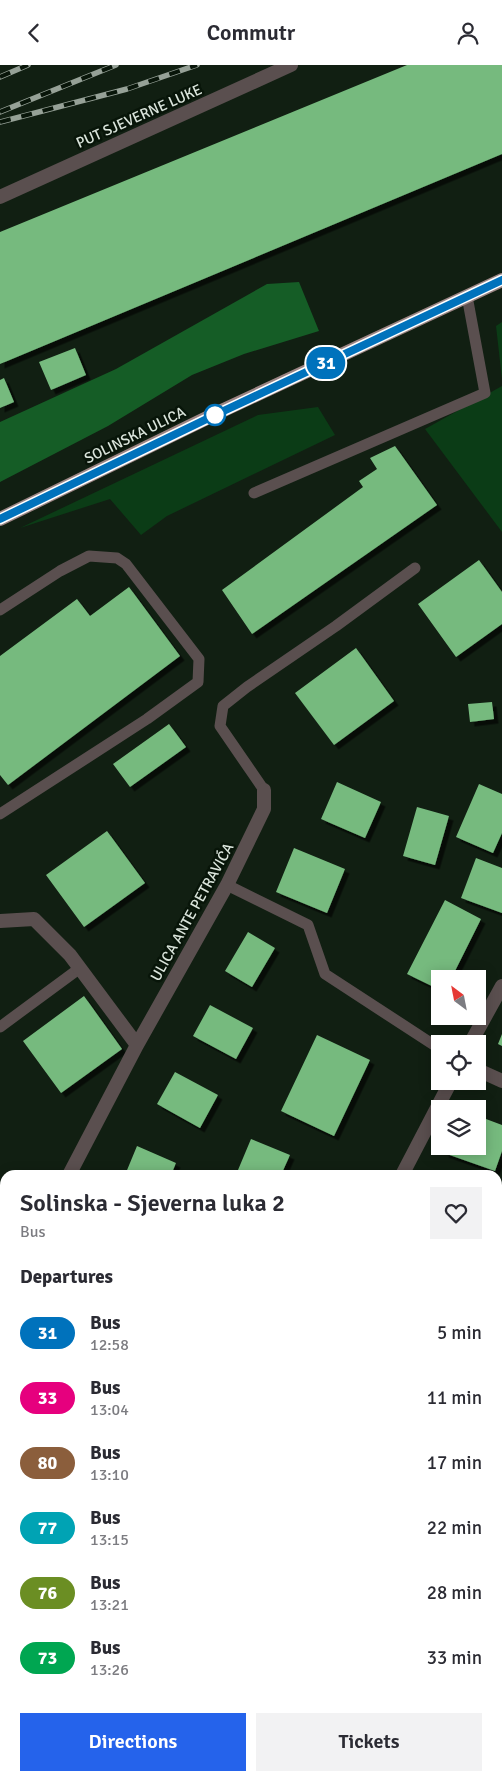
<!DOCTYPE html>
<meta charset="utf-8">
<style>
body{margin:0;font-family:Signika,sans-serif;background:#f2f2f3;color:#2b2b33;height:100vh;display:flex;flex-direction:column;font-size:19px;white-space:nowrap}
*{box-sizing:border-box;margin:0}
p{font-size:16px;color:#7c7c81}
.icon{flex:none;width:28px;height:28px;fill:none;stroke:currentColor;stroke-width:2;stroke-linecap:round;stroke-linejoin:round}
.map{position:relative;flex:1;overflow:hidden}
.panel{position:absolute;left:0px;top:1105px;width:502px;height:611px;display:flex;flex-direction:column;background:#fff;border-radius:15px 15px 0 0;box-shadow:0 2px 12px #0003}
.panel>*{flex:none}
.badge{padding:0 10px;border-radius:16px;font-size:18px;line-height:32px}
.needle{width:32px;rotate:328deg}
.fabs{position:absolute;left:431px;top:905px;display:grid;gap:10px}
.fabs a{display:grid;place-items:center;width:55px;height:55px;border-radius:0px;background:#fff;box-shadow:0 2px 12px #0003;font-size:25px}
.map>.badge{position:absolute;translate:-50% -50%;box-shadow:0 0 0 2px #fff}
h2{padding:0 20px;font-size:19px;line-height:45px}
.round{display:grid;place-items:center;flex:none;width:52px;height:52px;border-radius:0px;background:#f2f2f3}
.head{display:flex;align-items:center;justify-content:space-between;height:85px;padding:0 20px}
h1{font-size:24px;font-weight:600;line-height:38px}
.button{display:flex;gap:10px;margin-top:auto;padding:10px 20px}
.button a{flex:1;height:58px;border-radius:0px;background:#2563eb;color:#fff;font-size:20px;font-weight:600;line-height:58px;text-align:center}
.button a+a{background:#f2f2f3;color:#2b2b33}
ul{padding:0;list-style:none}
li{display:flex;align-items:center;gap:15px;height:65px;padding:0 20px}
li div{flex:1}
li b{display:block;font-size:19px}
li em{font-style:normal}
li .badge{min-width:55px;font-weight:700;text-align:center}
header{display:flex;justify-content:space-between;align-items:center;height:65px;padding:0 20px;background:#fff;font-size:22px;font-weight:600}
.map>svg:first-child{display:block}
.green{fill:#0b3c16}
.forest{fill:#155d26}
.building{fill:#76ba7e;filter:url(#shadow)}
.lines{fill:none;stroke-linecap:round;stroke-linejoin:round}
.service{stroke:#5a4f4f;stroke-width:11}
.minor{stroke:#5a4f4f;stroke-width:14}
.primary{stroke:#9a8483;stroke-width:14}
.rail-casing{stroke:#96a197;stroke-width:5.5}
.rail{stroke:#081509;stroke-width:4;stroke-dasharray:11;stroke-linecap:butt}
.line-casing{stroke:#fff;stroke-width:11}
.line{stroke:#0072bc;stroke-width:8}
.stop-dot{fill:#fff;stroke:#0072bc;stroke-width:2.5}
.labels{text-anchor:middle;dominant-baseline:central;stroke-width:5;stroke-linejoin:round;paint-order:stroke}
.street-label{font-size:15px;fill:#dbe5dc;stroke:#081509}
</style>
<header><svg class="icon" aria-label="back" viewBox="0 0 24 24"><path d="M15 5l-7 7 7 7"/></svg>Commutr<svg class="icon" aria-label="person" viewBox="0 0 24 24"><circle cx="12" cy="8" r="4"/><path d="M4 21q1-7 8-7t8 7"/></svg></header>
<div class="map">
<svg width="502" height="1716" viewBox="0 0 502 1716">
<defs>
<filter id="shadow"><feDropShadow dx="4.5" dy="4.5" stdDeviation="0" flood-color="#0009"/></filter>
</defs>
<rect width="100%" height="100%" fill="#111f12"/>
<!-- green -->
<path class="green" d="M502 257V314L496 261Z
M502 321V467L425 364Z
M318 342 335 370 167 451 141 470 110 434 20 463 258 350Z
M0 1382 5 1384V1711H66V1716H0Z"/>
<!-- forest -->
<path class="forest" d="M299 217 319 266 244 289 192 310 108 361 0 417V357L116 304 267 219Z"/>
<!-- building -->
<path class="building" d="M407 0H502V89L0 299V167Z
M75 283 86 310 51 325 39 297Z
M4 313 14 337 0 343V315Z
M395 381 437 440 252 569 222 525 363 422 359 416 377 404 370 393Z
M479 495 502 527V559L456 592 418 539Z
M129 522 180 591 8 720 0 710V591L77 534 90 551Z
M356 583 394 636 334 680 295 628Z
M492 637 494 654 470 657 468 639Z
M169 659 186 682 130 722 113 699Z
M337 717 381 737 365 773 321 754Z
M479 719 502 729V768L493 788 456 772Z
M417 742 449 751 435 800 403 791Z
M107 766 145 818 84 862 46 810Z
M294 783 345 804 327 848 276 827Z
M476 793 502 803V848L461 833Z
M445 835 481 854 451 914H440V925L407 909Z
M248 867 275 883 252 922 225 906Z
M84 931 122 984 61 1028 23 976Z
M210 940 253 963 236 994 193 971Z
M502 969V981L498 979Z
M317 970 370 995 334 1071 281 1046Z
M175 1007 218 1030 200 1063 157 1039Z
M478 1051 502 1060V1086L495 1106 444 1088 447 1081H478Z
M251 1074 290 1090 281 1110H251L238 1105Z
M137 1081 176 1098 171 1110H125Z
M501 1190H502V1232L498 1231V1207Z
M5 1288V1332L0 1320V1290Z
M498 1303 502 1304V1353H498Z
M498 1430 502 1431V1483L498 1482Z
M498 1539 502 1540V1578L498 1577Z
M104 1711H159V1716H104Z
M334 1711H379L377 1716H332Z
M410 1711H460L459 1716H408Z"/>
<g class="lines">
<!-- service -->
<path class="service" d="M254 428 485 328 467 231
M0 545 60 506 89 491 117 493 126 499 199 594 198 617 147 654 0 749
M264 725 220 661 223 641 247 622 336 561 415 503
M227 820 308 860 325 909 440 984
M0 962 80 903"/>
<!-- minor -->
<path class="minor" d="M0 132 291 0
M0 856 34 854 70 890 137 980
M470 979 502 921
M478 1005 502 1016
M69 1110 137 980 227 820 264 744V725
M402 1110 451 1016
M0 1241 5 1231
M498 1264 502 1266
M0 1366 5 1368
M498 1501H502
M502 1686 498 1700 502 1701
M203 1711 204 1716"/>
<!-- primary -->
<path class="primary" d="M0 454 215 349 502 215"/>
<defs>
<path id="rail" d="M0 12 28 0
M0 47 116 0
M0 57 127 24 197 0"/>
</defs>
<!-- rail casing -->
<use href="#rail" class="rail-casing"/>
<!-- rail -->
<use href="#rail" class="rail"/>
</g>
<g class="lines">
<defs>
<path id="line" d="M0 454 215 350 502 215"/>
</defs>
<!-- line casing -->
<use href="#line" class="line-casing"/>
<!-- line -->
<use href="#line" class="line"/>
</g>
<!-- markers -->
<circle class="stop-dot" cx="215" cy="350" r="10"/>
<g class="labels">
<!-- street labels -->
<g class="street-label">
<text transform="translate(139 51) rotate(-24)">PUT SJEVERNE LUKE</text>
<text transform="translate(135 370) rotate(-26)">SOLINSKA ULICA</text>
<text transform="translate(192 847) rotate(-61)">ULICA ANTE PETRAVIĆA</text>
</g>
</g>
</svg>
<div class="fabs">
<a><svg class="needle" viewBox="-14 -14 28 28"><path d="M0-13l5 13h-10z" fill="#e53935"/><path d="M0 13l5-13h-10z" fill="#7c7c81"/></svg></a>
<a><svg class="icon" aria-label="locate" viewBox="0 0 24 24"><circle cx="12" cy="12" r="6"/><path d="M12 2v4M12 18v4M2 12h4M18 12h4"/></svg></a>
<a><svg class="icon" aria-label="layers" viewBox="0 0 24 24"><path d="M12 4l9 5-9 5-9-5zM3 14l9 5 9-5"/></svg></a>
</div>
<b class="badge" style="left:326px;top:298px;background:#0072bc;color:#fff">31</b>
<section class="panel">
<div class="head"><div><h1>Solinska - Sjeverna luka 2</h1><p>Bus</p></div><a class="round"><svg class="icon" aria-label="heart" viewBox="0 0 24 24"><path d="M12 20l-8-8c-3-5 5-10 8-4 3-6 11-1 8 4z"/></svg></a></div>
<h2>Departures</h2>
<ul>
<li><span class="badge" style="background:#0072bc;color:#fff">31</span><div><b>Bus</b><p>12:58</p></div><em>5 min</em></li>
<li><span class="badge" style="background:#e6007e;color:#fff">33</span><div><b>Bus</b><p>13:04</p></div><em>11 min</em></li>
<li><span class="badge" style="background:#8b5e3c;color:#fff">80</span><div><b>Bus</b><p>13:10</p></div><em>17 min</em></li>
<li><span class="badge" style="background:#00a3b4;color:#fff">77</span><div><b>Bus</b><p>13:15</p></div><em>22 min</em></li>
<li><span class="badge" style="background:#6b8e23;color:#fff">76</span><div><b>Bus</b><p>13:21</p></div><em>28 min</em></li>
<li><span class="badge" style="background:#00a651;color:#fff">73</span><div><b>Bus</b><p>13:26</p></div><em>33 min</em></li>
</ul>
<div class="button"><a>Directions</a><a>Tickets</a></div>
</section>
</div>
